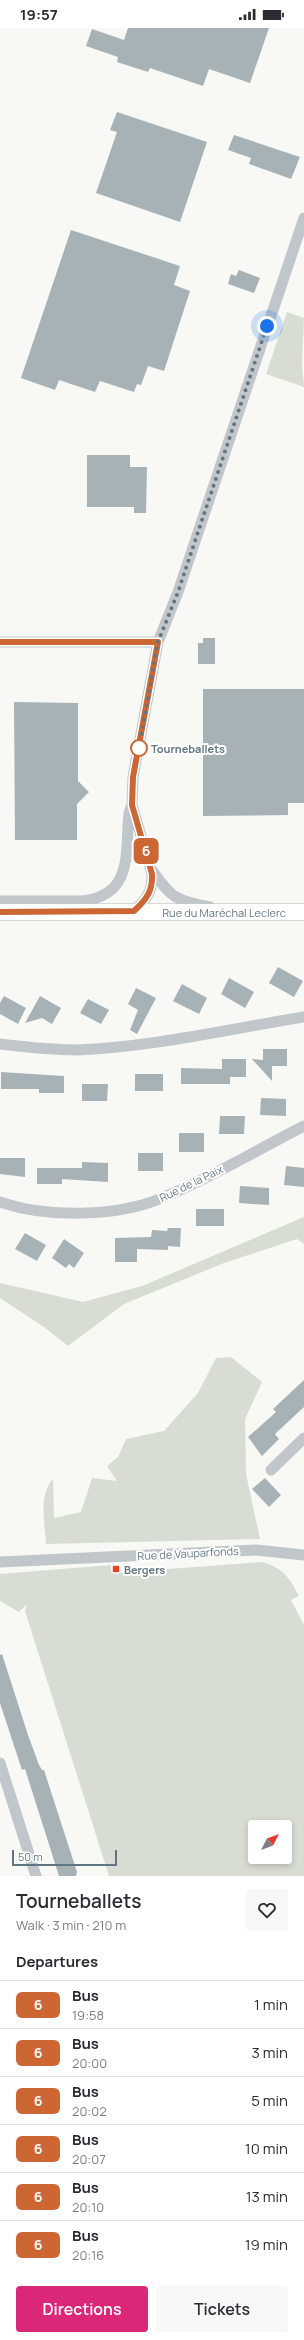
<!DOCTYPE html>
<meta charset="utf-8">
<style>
body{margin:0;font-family:Manrope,sans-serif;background:#f7f7f7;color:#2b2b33;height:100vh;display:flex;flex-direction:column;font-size:15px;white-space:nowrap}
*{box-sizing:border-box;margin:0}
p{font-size:13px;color:#7c7c81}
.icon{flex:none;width:22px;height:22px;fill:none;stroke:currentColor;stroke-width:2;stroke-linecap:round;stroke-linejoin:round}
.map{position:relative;height:1848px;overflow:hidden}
.panel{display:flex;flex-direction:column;background:#fff;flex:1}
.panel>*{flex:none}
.badge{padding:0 8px;border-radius:6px;font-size:14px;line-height:26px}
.needle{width:26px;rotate:48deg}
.fabs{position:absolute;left:248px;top:1792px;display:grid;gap:8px}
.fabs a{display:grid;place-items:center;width:44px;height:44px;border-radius:4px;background:#fff;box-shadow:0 2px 6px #0003;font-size:20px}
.scale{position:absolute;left:12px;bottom:10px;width:105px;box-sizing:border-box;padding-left:4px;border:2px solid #627681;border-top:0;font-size:11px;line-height:14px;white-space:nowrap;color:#627681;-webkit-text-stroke:3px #fff;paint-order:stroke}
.you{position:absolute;width:20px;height:20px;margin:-10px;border:3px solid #fff;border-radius:50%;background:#1a73e8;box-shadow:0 0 0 6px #1a73e833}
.map>.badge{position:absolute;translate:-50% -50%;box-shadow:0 0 0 2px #fff}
h2{padding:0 16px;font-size:15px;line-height:36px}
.round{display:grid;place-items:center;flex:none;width:42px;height:42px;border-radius:4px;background:#f7f7f7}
.summary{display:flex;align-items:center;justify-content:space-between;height:68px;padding:0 16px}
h1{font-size:19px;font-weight:600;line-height:30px}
.primary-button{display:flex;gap:8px;margin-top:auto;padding:8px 16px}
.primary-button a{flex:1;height:46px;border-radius:4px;background:#db2777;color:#fff;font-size:16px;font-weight:600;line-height:46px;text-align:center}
.primary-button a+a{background:#f7f7f7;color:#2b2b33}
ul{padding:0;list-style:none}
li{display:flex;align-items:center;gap:12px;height:48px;padding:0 16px;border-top:1px solid #e1e1e2}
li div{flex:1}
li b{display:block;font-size:15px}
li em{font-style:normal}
li .badge{min-width:44px;font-weight:700;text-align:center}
.status{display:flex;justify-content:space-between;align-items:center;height:28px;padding:0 20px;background:#fff;direction:ltr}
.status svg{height:11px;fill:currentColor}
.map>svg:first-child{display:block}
.green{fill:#d8ddd4;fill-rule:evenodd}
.building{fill:#a7b2b7}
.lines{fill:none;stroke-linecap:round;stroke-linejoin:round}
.secondary-casing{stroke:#b3babe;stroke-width:17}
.minor{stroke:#c0c6c9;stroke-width:11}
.secondary{stroke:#fff;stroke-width:16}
.line-casing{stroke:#fff;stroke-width:9}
.line{stroke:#c63;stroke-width:6}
.walk{stroke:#627681;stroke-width:4;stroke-dasharray:0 7.2}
.stop-dot{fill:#fff;stroke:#c63;stroke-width:2}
.poi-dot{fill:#e84324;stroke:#fff;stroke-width:1.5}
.labels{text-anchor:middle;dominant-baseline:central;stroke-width:4;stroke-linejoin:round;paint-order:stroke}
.stop-label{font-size:11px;font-weight:bold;fill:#627681;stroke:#fff;text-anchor:start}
.street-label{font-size:11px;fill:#627681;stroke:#fff}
.poi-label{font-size:11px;font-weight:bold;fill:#627681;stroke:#fff;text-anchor:start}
</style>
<div class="status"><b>19:57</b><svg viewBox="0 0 49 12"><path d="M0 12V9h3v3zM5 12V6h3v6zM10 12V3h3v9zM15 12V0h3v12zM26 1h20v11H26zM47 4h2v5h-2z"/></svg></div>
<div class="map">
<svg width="304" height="1848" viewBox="0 0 304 1848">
<rect width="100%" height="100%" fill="#f8f8f5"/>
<!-- green -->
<path class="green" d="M287 284 304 290 302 336 304 359 266 346Z
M304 1189V1216L297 1211 224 1235 124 1276 68 1318 44 1299 0 1270V1255L83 1274 142 1258Z
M231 1329 262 1354 245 1391 246 1446 260 1511 46 1516C45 1497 38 1466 53 1451L54 1490 81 1484 92 1450 117 1453 107 1438 118 1429 126 1411 164 1403 198 1365 216 1330Z
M262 1534C282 1539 290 1550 299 1568L291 1572 304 1597V1848H109L25 1583 27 1576 19 1584 0 1573V1546L111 1537 114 1545ZM255 1799H285V1829H255Z"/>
<!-- building -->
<path class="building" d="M128 0H269L250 55 209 41 203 58 150 40 148 44 117 34 118 29 86 18 92 1 124 12Z
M117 84 207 114 180 194 96 165 117 104 110 102Z
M234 107 300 129 291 151 249 136 251 130 228 122Z
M71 202 180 238 174 257 190 263 164 343 148 338 141 357 137 356 134 364 100 353 95 364 59 352 55 362 21 350Z
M239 242 260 250 254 265 228 256 231 246 236 248Z
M87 427H130V439H147L146 485H134V479H87Z
M203 610H215V636H198V615H203Z
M203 661H304V775H288V787L203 788Z
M14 674 78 675V753L89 764 77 776V812H15Z
M278 939 303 953 294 969 269 955Z
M229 950 254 964 245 980 221 966Z
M182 956 207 970 199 986 173 973Z
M136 960 156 970 137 1006 130 1002 138 982 128 976Z
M4 968 26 980 18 996 0 986V975Z
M40 968 61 980 52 996 42 990 25 995Z
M88 971 109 982 101 996 80 985Z
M263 1021H287V1038H272V1053L252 1031 263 1032Z
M222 1031H246V1049H230V1056H181V1040L222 1041Z
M1 1044 64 1048V1065H39V1061H1Z
M135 1046H163V1063H135Z
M82 1056H108L107 1073H82Z
M261 1070 286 1071V1088L260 1087Z
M220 1088H245L244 1106H219Z
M179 1105H204V1124H179Z
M138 1125H163V1143H138Z
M0 1130H25V1149L0 1146Z
M82 1134 108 1135V1154L62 1151V1156H37V1140H82Z
M286 1138 304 1140V1159L284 1157Z
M240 1158 269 1160V1177L239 1175Z
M196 1181H224V1198H196Z
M168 1200H181L180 1219 168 1218V1222L137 1221V1234H115V1210L151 1209 152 1202 167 1203Z
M25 1205 46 1217 37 1233 15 1221Z
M64 1211 84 1225 74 1240 69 1236 66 1240 52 1230Z
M304 1352V1379L275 1406 279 1411 262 1428 248 1409 276 1384 273 1381Z
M265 1450 281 1467 269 1479 252 1461Z
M2 1626 28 1707 39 1737 42 1742H44L77 1844 76 1848H59L25 1741 22 1742 0 1675V1627Z"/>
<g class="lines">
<defs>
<g id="secondary">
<path id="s1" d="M0 884H304"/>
</g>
</defs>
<!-- secondary casing -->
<use href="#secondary" class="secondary-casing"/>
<!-- minor -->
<path class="minor" d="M0 614H158
M152 842C172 871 176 872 210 879
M0 873H81C134 868 125 825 129 785L132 777
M134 883C146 872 153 863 152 846L132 777 133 749 158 614 178 564 304 190
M0 1016C25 1019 50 1022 76 1022 152 1019 229 1001 304 989
M0 1174C46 1190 117 1189 162 1170 211 1150 257 1122 304 1098
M271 1442 304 1410
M0 1534 256 1522 304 1527
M0 1735 36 1848"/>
<!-- secondary -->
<use href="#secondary" class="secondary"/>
</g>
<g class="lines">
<defs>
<path id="line" d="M0 614H158L133 749 132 777 152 846C153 863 146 872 134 883L0 884"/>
</defs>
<!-- line casing -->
<use href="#line" class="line-casing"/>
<!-- line -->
<use href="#line" class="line"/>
<!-- walk -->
<path class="walk" d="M139 720 158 614 178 564 267 298"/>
</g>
<!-- markers -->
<circle class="stop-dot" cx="139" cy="720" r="8"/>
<rect class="poi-dot" x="112" y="1537" width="8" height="8" rx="2"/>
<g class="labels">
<!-- stop labels -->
<g class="stop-label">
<text x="151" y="720">Tourneballets</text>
</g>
<!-- street labels -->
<g class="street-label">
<text stroke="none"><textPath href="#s1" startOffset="224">Rue du Maréchal Leclerc</textPath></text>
<text transform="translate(191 1155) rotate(-26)">Rue de la Paix</text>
<text transform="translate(188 1525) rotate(-3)">Rue de Vauparfonds</text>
</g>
<!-- poi labels -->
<g class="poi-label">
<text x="124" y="1541">Bergers</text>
</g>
</g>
</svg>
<div class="fabs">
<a><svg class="needle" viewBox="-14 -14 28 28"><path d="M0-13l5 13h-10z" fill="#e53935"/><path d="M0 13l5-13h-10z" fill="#7c7c81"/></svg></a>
</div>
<div class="scale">50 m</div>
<div class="you" style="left:267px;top:298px"></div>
<b class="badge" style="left:146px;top:823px;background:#c63;color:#fff">6</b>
</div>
<section class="panel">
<div class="summary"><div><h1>Tourneballets</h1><p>Walk · 3 min · 210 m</p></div><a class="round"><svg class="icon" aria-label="heart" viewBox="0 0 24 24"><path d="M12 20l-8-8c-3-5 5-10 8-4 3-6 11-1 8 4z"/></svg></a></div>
<h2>Departures</h2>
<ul>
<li><span class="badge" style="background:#c63;color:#fff">6</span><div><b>Bus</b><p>19:58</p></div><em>1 min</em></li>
<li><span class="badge" style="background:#c63;color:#fff">6</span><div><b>Bus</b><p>20:00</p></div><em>3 min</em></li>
<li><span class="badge" style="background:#c63;color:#fff">6</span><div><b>Bus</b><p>20:02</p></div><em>5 min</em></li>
<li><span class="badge" style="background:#c63;color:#fff">6</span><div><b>Bus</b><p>20:07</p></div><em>10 min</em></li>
<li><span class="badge" style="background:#c63;color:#fff">6</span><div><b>Bus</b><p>20:10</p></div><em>13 min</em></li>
<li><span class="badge" style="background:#c63;color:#fff">6</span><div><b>Bus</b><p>20:16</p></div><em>19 min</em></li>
</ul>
<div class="primary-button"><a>Directions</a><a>Tickets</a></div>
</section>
